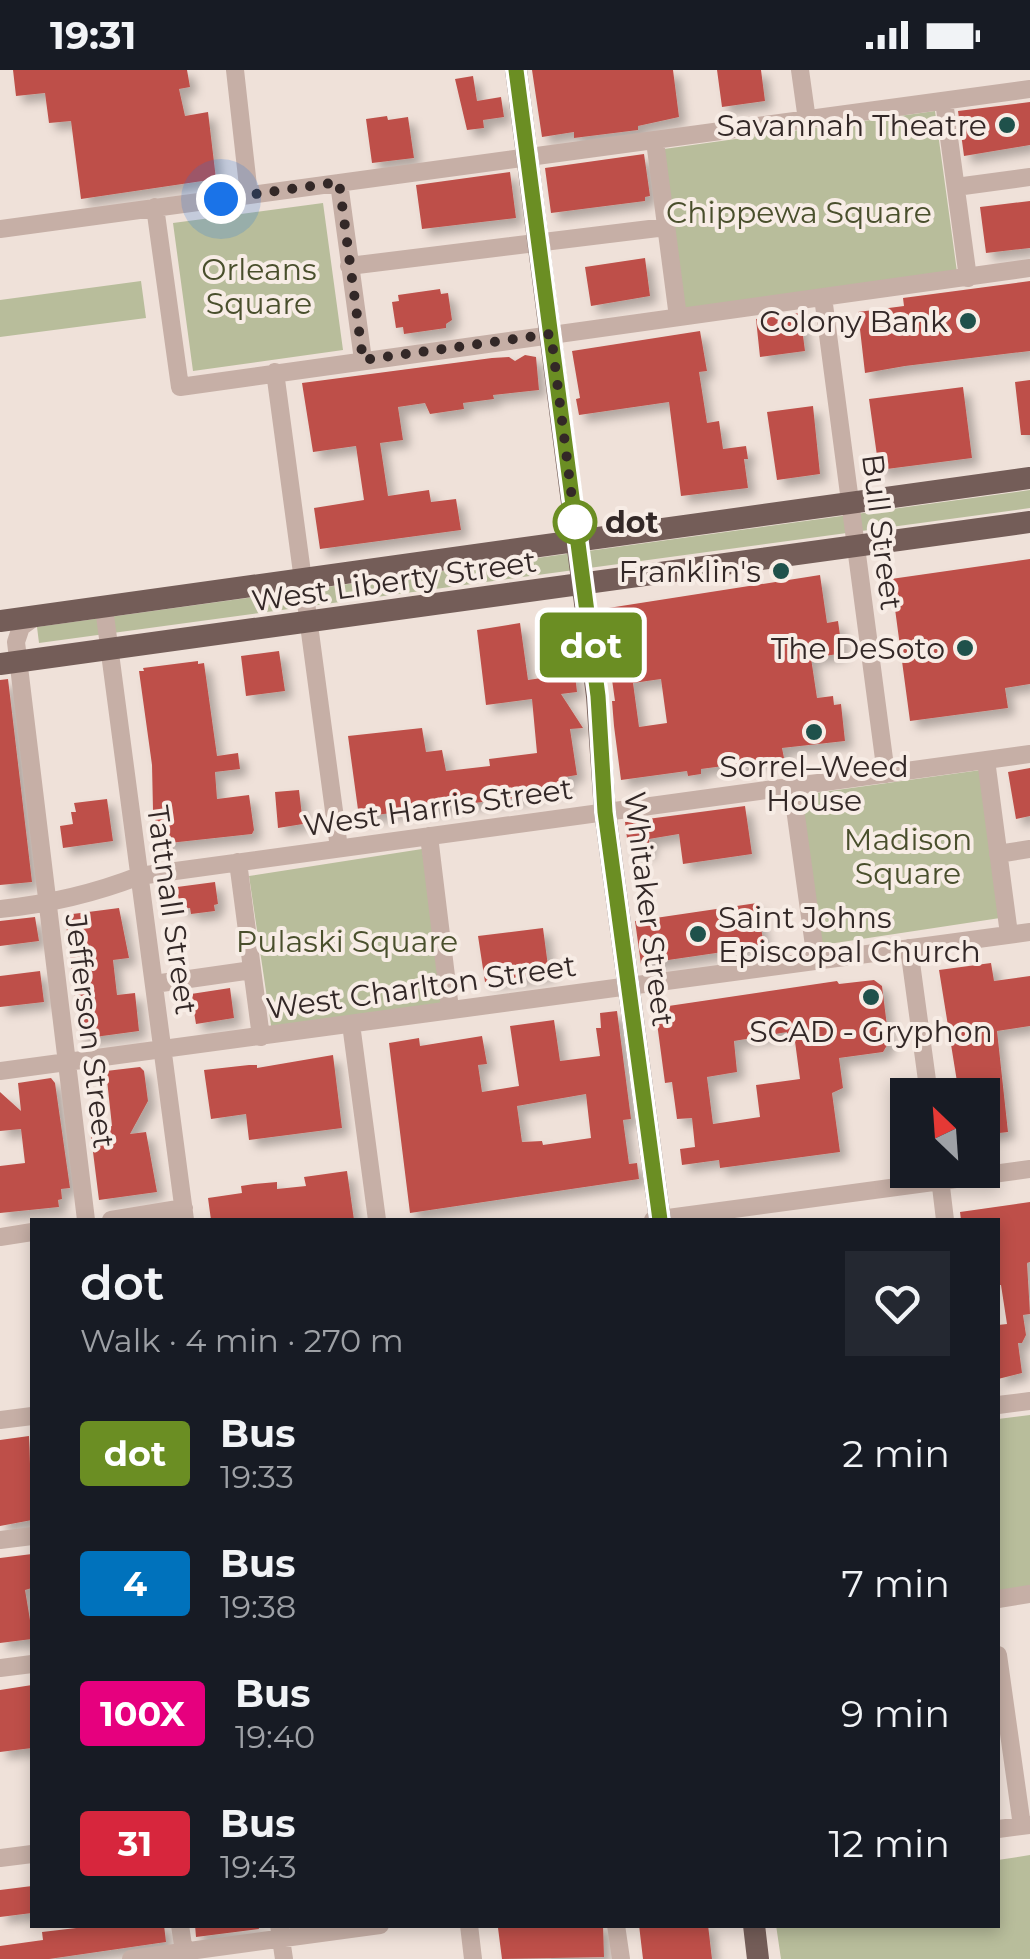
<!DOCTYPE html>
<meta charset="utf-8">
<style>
body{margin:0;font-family:Montserrat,sans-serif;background:#242831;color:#f1f3f6;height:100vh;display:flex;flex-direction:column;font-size:38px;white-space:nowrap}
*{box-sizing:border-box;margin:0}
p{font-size:32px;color:#9ea1a6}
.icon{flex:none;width:55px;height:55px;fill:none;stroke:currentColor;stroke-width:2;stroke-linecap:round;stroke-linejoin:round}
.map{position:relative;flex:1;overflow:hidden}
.drawer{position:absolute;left:30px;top:1148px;width:970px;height:710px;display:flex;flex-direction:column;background:#171b24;border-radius:0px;box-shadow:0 5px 15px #0003}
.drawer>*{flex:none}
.badge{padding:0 20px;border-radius:8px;font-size:35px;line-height:65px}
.needle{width:65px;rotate:335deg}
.buttons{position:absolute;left:890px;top:1008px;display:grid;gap:20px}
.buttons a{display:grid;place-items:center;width:110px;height:110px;border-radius:0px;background:#171b24;box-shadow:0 5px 15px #0003;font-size:50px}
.you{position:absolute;width:50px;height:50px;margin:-25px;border:8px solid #fff;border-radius:50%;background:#1a73e8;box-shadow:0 0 0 15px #1a73e833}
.map>.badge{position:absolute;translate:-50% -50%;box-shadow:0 0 0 5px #fff}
.round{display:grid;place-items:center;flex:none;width:105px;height:105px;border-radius:0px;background:#242831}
.head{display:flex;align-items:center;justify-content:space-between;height:170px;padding:0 50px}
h1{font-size:48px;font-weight:600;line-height:75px}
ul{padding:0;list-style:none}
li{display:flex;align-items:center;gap:30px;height:130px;padding:0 50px}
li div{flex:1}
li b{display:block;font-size:38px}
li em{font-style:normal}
li .badge{min-width:110px;font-weight:700;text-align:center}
.status{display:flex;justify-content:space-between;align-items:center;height:70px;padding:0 50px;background:#171b24;direction:ltr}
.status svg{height:28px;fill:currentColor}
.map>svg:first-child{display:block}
.green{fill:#b8bd9b}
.building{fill:#be5049;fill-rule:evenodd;filter:url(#shadow)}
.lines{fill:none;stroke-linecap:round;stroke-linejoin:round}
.minor{stroke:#c6afa6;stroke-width:18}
.major{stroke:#745d58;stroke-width:22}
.line-casing{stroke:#fff;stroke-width:22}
.line{stroke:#6b8e23;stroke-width:15}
.walk{stroke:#332827;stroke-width:10;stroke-dasharray:0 18}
.poi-dot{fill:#1f514b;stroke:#f7ece5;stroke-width:4}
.stop-dot{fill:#fff;stroke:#6b8e23;stroke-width:5}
.labels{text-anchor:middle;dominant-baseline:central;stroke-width:8;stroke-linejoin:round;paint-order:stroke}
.poi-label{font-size:30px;fill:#332827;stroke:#f7ece5;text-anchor:end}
.park-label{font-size:30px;fill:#494f2c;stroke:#f7ece5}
.stop-label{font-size:30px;font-weight:bold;fill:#332827;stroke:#f7ece5;text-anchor:start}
.street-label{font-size:30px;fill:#332827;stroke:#f7ece5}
</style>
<div class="status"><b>19:31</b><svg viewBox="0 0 49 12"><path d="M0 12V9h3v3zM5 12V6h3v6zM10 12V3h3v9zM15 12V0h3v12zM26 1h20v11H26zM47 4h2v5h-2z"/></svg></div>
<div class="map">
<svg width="1030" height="1889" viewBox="0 0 1030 1889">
<defs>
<filter id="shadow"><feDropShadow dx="7" dy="7" stdDeviation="5" flood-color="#0004"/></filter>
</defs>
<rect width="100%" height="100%" fill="#efe1d9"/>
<!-- green -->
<path class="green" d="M935 41 957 202 685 238 664 79Z
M323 133 343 280 193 301 173 153Z
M141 211 146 248 0 267V230Z
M1030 420V438L39 573 37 557Z
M981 700 1000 848 822 875 801 725Z
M422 779 446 935 272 962 249 806Z
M1030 1345V1522L998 1526V1349Z
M1030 1785V1889H781L776 1855H998V1790Z"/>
<!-- building -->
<path class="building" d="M13 0H187L190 17 179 19 185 46 208 42 216 109 81 129 71 51 49 53 45 23 16 26Z
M532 0H673L679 47 638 56V60L574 68V62L542 67Z
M717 0H761L765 31 722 37Z
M473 6 477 31 501 27 504 47 483 50 484 58 467 60 455 9Z
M1030 32V75L964 86 958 41Z
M387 46 388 50 408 47 414 88 372 93 366 49Z
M644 84 650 126 645 127V131L551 143 545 98Z
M510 102 516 148 422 159 416 115Z
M1030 131V178L986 183 980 137Z
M645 188 650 226 591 236 585 197Z
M1030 211V281L905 296 865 303 858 242 904 236 903 228Z
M440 219 441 224 448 223 452 250 446 254V258L404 264 403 257 396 258 392 232 399 231 398 225Z
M800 243 805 281 760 287 756 249Z
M700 261 707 301 699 302 707 353 719 351 723 379 746 376 748 389H744L748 418 681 426 669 332 579 345 576 329 580 328 572 281Z
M525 285 536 287 539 320 493 325 494 329 463 333 464 339 430 344 425 333 398 337 403 370 380 373 388 426 429 420 431 432 456 429 461 460 320 479 314 438 364 430 356 376 313 382 302 313 492 288 509 287 515 291Z
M1030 310V365H1021L1015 312Z
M963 317 972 388 879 400 869 329Z
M813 336 820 404 777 410 767 342Z
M1030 489V614L1005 618 1008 638 910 651 891 509Z
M820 505 827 553 838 551 842 580 838 584 811 588 817 628 833 626 834 635 841 634 845 671 782 678 784 688 701 699V704L688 706 687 701 621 710 614 656 612 631H615L602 539ZM661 609 667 653 639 657 633 613Z
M568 544 577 622 561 624 583 658 570 659 577 705 565 707 567 718 539 721V725L359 747 348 666 422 658 426 682 442 680 446 701 490 696 489 689 537 683 532 629 486 635 477 560 520 553 528 610 555 606 548 546Z
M279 581 285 621 246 626 241 586Z
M198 591V594L204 593 217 686 238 683 240 699 215 702 217 729 249 725 254 760 252 764 160 774 153 740 152 695 139 601H144L143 598Z
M8 609 32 812 0 815V610Z
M1030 698V746L1016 749 1008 702Z
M299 720 303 754 278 758 275 722Z
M107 729 113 771 63 778 60 756 73 754 71 742H76L74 733Z
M745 736 752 784 683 794 679 764 649 769 650 781 629 784 625 752Z
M215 812 218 834 214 835 215 841 191 844 190 838 180 839 177 817Z
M757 833 764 876 641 894 635 851Z
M119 838 129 888 113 890 117 925 135 923 139 961 80 969 65 845Z
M35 847 39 871 0 876V851Z
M543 858 549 904 485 912 478 866Z
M991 893 994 911 1030 906V956L997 961 1008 1062 982 1065V1025L959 1024 939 900Z
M40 901 44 932 0 937V906Z
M874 910 882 916 889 972 883 982 839 988 843 1018 832 1023 840 1082 720 1098 719 1090 682 1095 680 1079 695 1077 692 1048 677 1049 672 1012 665 1013 655 938 837 911 839 914ZM787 962V965L794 964 800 1009 756 1015 760 1047 713 1054 707 1007 737 1002 734 971Z
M230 918 234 948 196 954 191 924Z
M617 941 631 1049 623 1050 629 1094 637 1093 639 1109 410 1143 389 973 419 968 420 976 482 966 487 994 478 995 482 1022 519 1016 510 956 554 950 560 991 600 986 596 958H601L600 943ZM586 1024 591 1068 543 1075 542 1071 522 1072 517 1036Z
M333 985 342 1058 249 1070 246 1044 211 1049 204 1000 249 995H257V998Z
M140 997 144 1001 148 1031 130 1064 146 1062 157 1122 99 1130 90 1058 112 1056 106 1001Z
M51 1008 55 1013 70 1118 61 1119 62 1129 58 1130 59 1137 0 1143V1096L25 1093 21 1059 0 1061V1022L21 1041 18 1013Z
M347 1101 354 1150H211L208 1128 242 1123 241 1116 254 1114 277 1112V1119L306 1116 304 1107Z
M1030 1132V1192L1027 1193 1030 1244 1023 1245 1026 1265 1022 1273H1018L1022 1303 998 1309V1255L1007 1254 1001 1215H998V1150H961L960 1142Z
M29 1366 32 1450 0 1456V1370Z
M32 1484V1518L25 1520 30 1550H32V1569L0 1573V1488Z
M32 1615V1678L0 1682V1620Z
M32 1816V1843L0 1847V1820Z
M102 1855H164L166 1872 49 1889H0V1876L43 1870 42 1862Z
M195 1855H258L259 1859 196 1867Z
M520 1855H603L604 1887 502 1889 498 1858Z
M639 1855H708L712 1889H643Z"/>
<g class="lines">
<!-- minor -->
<path class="minor" d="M235 0 249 125
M800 0 807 50
M944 31 968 208
M655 71 678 247
M339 113 363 290
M956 117 1030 107
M155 137 180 317 1030 198
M0 159 1030 19
M349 196 666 157
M823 227 886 704
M275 302 339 778
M104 538 185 1150
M35 547 21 557 16 572 86 1150
M986 690 1009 864
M792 717 816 890
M429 766 450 939
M998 784 1030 779
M238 792 261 967
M0 839C49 834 93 824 139 806L1030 684
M909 878 929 1025
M154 914 252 900
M351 954 377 1150
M0 1001 1030 862
M939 1100 945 1150
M111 1150 184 1138
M653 1150 1030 1099
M0 1167 32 1162
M998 1335 1030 1331
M0 1350 32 1346
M0 1470 32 1466
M998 1529 1030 1524
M998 1585 1022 1756
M0 1598 32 1594
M998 1759 1030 1755
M0 1788 32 1784
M180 1855 185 1889
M279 1855 284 1889
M469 1855 473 1889
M616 1855 621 1889
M131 1889 380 1855"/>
<!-- major -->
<path class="major" d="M516 0 597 626 605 742 660 1150
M0 551 1030 408
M0 594 1030 452
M754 1855 758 1889"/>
</g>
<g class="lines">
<defs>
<path id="line" d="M516 0 598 626 605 742 660 1150"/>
</defs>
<!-- line casing -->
<use href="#line" class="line-casing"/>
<!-- line -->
<use href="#line" class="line"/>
<!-- walk -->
<path class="walk" d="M221 129 339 112 363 290 551 264 575 452"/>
</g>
<!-- markers -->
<g class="poi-dot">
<circle cx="1007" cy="55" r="10"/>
<circle cx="968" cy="251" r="10"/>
<circle cx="781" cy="501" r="10"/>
<circle cx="965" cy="578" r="10"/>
<circle cx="814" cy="662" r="10"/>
<circle cx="698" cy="864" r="10"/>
<circle cx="871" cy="927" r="10"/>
</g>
<circle class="stop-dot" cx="575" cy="452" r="20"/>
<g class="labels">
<!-- poi labels -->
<g class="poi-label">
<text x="987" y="55">Savannah Theatre</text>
<text x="948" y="251">Colony Bank</text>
<text x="761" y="501">Franklin's</text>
<text x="945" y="578">The DeSoto</text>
<text x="814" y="696" text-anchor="middle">Sorrel–Weed<tspan x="814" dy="34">House</tspan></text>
<text x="718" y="847" text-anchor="start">Saint Johns<tspan x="718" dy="34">Episcopal Church</tspan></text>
<text x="871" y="961" text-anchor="middle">SCAD - Gryphon</text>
</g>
<!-- park labels -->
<g class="park-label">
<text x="799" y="142">Chippewa Square</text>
<text x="259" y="199">Orleans<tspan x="259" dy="34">Square</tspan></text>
<text x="908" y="769">Madison<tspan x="908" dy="34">Square</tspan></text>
<text x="347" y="871">Pulaski Square</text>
</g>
<!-- stop labels -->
<g class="stop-label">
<text x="605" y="452">dot</text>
</g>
<!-- street labels -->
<g class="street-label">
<text transform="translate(882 462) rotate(83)">Bull Street</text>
<text transform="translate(394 511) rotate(-8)">West Liberty Street</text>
<text transform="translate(438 737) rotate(-8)">West Harris Street</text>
<text transform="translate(649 839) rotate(83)">Whitaker Street</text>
<text transform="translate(172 840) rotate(82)">Tattnall Street</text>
<text transform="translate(421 917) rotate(-8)">West Charlton Street</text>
<text transform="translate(90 961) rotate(83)">Jefferson Street</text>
</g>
</g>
</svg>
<div class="buttons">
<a><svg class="needle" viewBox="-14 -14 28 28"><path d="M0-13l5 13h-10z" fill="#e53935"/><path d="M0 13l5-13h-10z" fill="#9ea1a6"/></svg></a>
</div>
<div class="you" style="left:221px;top:129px"></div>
<b class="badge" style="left:591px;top:575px;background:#6b8e23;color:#fff">dot</b>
<section class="drawer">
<div class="head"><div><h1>dot</h1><p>Walk · 4 min · 270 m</p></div><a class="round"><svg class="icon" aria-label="heart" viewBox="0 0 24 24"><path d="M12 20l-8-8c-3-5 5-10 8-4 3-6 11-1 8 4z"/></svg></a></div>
<ul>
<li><span class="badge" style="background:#6b8e23;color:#fff">dot</span><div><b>Bus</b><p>19:33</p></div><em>2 min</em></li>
<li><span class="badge" style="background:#0072bc;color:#fff">4</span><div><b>Bus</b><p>19:38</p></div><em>7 min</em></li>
<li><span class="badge" style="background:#e6007e;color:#fff">100X</span><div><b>Bus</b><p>19:40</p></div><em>9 min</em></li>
<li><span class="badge" style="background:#d7263d;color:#fff">31</span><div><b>Bus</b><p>19:43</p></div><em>12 min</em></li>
</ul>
</section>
</div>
